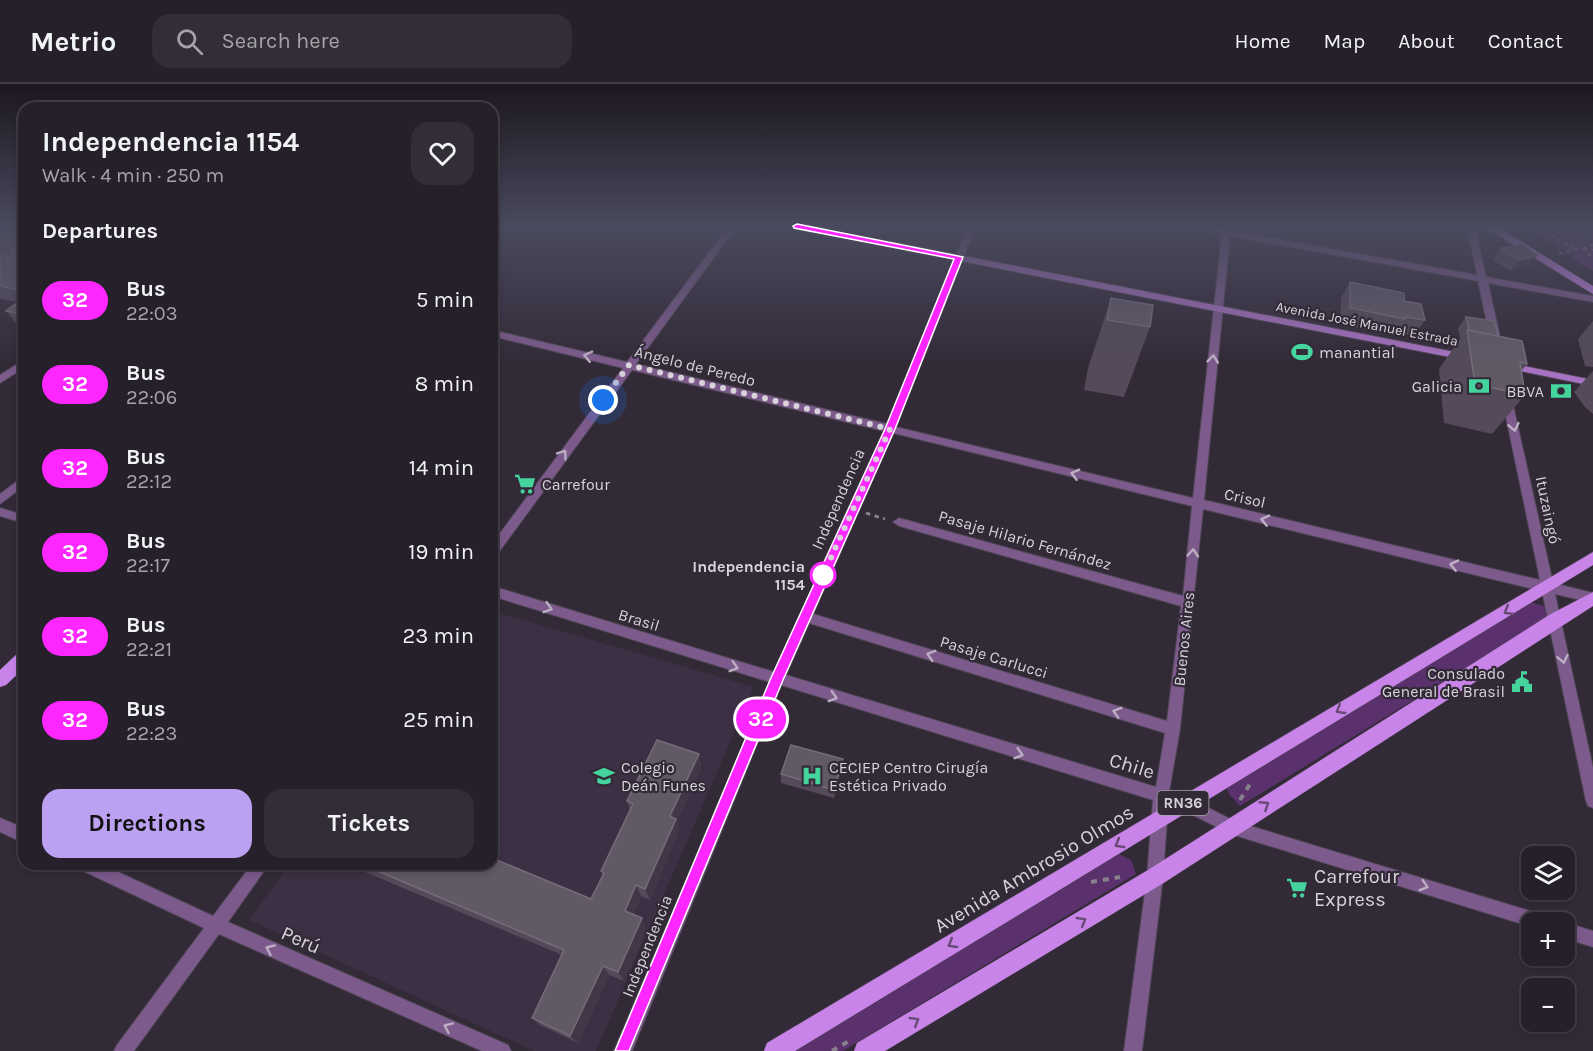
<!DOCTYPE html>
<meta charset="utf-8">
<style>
body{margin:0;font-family:Karla,sans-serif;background:#322d36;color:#f1f3f6;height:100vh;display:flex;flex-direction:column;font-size:22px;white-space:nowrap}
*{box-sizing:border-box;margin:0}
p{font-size:20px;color:#a4a3a8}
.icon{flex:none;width:33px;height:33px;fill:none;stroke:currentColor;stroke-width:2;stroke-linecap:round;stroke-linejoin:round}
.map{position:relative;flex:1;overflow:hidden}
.details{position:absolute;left:18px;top:18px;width:480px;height:768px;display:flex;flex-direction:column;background:#26202a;border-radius:18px;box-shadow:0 3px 9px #0003,0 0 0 2px #423e47}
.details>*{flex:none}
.badge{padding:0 12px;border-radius:20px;font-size:21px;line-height:39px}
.controls{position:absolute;left:1521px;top:762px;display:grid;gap:12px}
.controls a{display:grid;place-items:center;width:54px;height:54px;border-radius:12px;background:#26202a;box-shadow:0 3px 9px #0003,0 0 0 2px #423e47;font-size:30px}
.you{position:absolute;width:30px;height:30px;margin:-15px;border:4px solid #fff;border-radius:50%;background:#1a73e8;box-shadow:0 0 0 9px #1a73e833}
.map>.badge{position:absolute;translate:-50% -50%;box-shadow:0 0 0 3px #fff}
h2{padding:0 24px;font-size:22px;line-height:54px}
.round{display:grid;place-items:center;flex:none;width:63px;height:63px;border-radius:18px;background:#322d36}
.headline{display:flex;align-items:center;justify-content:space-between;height:102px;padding:0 24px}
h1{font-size:28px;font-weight:700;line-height:45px}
.cta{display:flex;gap:12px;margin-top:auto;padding:12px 24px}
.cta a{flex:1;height:69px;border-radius:18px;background:#bca0f2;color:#111;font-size:24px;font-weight:700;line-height:69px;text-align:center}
.cta a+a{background:#322d36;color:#f1f3f6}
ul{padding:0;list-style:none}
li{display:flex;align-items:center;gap:18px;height:84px;padding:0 24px}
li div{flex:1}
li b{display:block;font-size:22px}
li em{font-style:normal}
li .badge{min-width:66px;font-weight:700;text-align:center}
header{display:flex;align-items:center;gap:36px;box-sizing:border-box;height:84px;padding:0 30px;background:#26202a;border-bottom:2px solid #423e47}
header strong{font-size:28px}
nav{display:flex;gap:33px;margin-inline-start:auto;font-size:21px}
.search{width:420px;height:54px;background:#322d36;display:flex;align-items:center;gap:15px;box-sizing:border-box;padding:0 21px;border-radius:18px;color:#a4a3a8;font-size:22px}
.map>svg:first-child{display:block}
.built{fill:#3d3044}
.green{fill:#5a316d}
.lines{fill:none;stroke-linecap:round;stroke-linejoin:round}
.minor-casing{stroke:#4d4552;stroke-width:2}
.secondary-casing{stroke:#4d4552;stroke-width:2}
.primary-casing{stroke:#4d4552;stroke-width:1}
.path-far2{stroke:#88818c;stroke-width:2;stroke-dasharray:4 4;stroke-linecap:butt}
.path-far1{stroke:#88818c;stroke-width:3;stroke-dasharray:4.5 4.5;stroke-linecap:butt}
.path{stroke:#88818c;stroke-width:4;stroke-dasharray:6 6;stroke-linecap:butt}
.minor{fill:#7c5b8c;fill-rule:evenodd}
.secondary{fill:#a772c1;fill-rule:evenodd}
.primary{fill:#c984ea;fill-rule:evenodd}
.wall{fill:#544a59}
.shaded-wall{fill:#413746}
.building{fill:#625967;stroke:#756c79;stroke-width:1.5}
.oneway{stroke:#bcaec3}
.oneway2{stroke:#684a76}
.line{fill:#fe27ff;stroke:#fff;stroke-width:1.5}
.walk{stroke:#d8d2db;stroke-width:6;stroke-dasharray:0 10.8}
.stop-dot{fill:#fff;stroke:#fe27ff;stroke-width:3}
.labels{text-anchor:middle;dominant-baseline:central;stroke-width:4.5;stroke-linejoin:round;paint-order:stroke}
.far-street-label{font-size:14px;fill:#d8d2db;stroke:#332a38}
.shield{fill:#332a38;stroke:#a6a0aa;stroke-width:1.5}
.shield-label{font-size:15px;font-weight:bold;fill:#d8d2db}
.poi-label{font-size:16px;fill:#d8d2db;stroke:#332a38;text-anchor:start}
.street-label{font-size:16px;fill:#d8d2db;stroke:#332a38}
.stop-label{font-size:16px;font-weight:bold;fill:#d8d2db;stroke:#332a38;text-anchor:end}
.near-street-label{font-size:20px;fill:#d8d2db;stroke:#332a38}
.near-poi-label{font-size:20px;fill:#d8d2db;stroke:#332a38;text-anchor:start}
</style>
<header>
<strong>Metrio</strong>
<div class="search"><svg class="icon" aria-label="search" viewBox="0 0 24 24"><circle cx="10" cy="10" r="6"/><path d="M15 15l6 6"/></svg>Search here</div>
<nav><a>Home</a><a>Map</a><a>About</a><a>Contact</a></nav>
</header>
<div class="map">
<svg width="1593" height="967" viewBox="0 0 1593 967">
<rect width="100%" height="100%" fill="#332a38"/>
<!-- built -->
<path class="built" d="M492 527 754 603 596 967H534L249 836 290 780H492Z"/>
<!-- green -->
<path class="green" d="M1522 142H1593V187L1572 174V171Z
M1530 518 1544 522 1551 532 1240 722 1229 710 1226 703Z
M1117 769 1131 776 1136 790 843 967H789Z"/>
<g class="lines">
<defs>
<path id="minor" d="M729 142H737L636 280 887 340 968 142H976L896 343 1193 414 1222 150 1187 142H1206L1222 145 1223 142H1231V147L1477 191 1467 142H1475L1486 193 1593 212V218L1488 199 1500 253 1495 256 1490 253 1478 197 1230 152 1204 416 1540 496 1502 314 1503 312H1511L1553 499 1593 509V519L1555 510 1593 684V724L1588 722 1586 717 1542 507 1203 425 1180 645 1169 708 1189 714 1234 737 1540 830 1546 832 1548 838H1532V843L1231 750 1181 725 1168 721 1163 793 1142 967H1124L1147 793 1153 716 781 601 632 967H614L770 598 492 512V502L774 588 884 347 632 286 496 472 492 474V460L623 284 492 252V246L627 278ZM893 349 1192 422 1183 512 899 434 893 438 899 442 1181 522 1167 637 813 530ZM809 539 1165 649 1156 703 786 591Z
M24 276V284L0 299V291Z
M24 392V402L0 420V410Z
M0 424 24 431V439L0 432Z
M0 734 24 744V759L0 748Z
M76 780H101L213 832 252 780H269L228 838 508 961 511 967H482L219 850 134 967H114L117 961 204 844 79 785Z
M1563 838H1564L1593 847V863L1564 854V838Z"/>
<path id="secondary" d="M0 142H10L0 149Z
M793 142H811L1465 270 1470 273 1465 276 797 145Z
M1509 279 1593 296V302L1506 284 1504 282Z"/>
<path id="primary" d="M1483 142H1496L1593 202V210Z
M1593 468V481L795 967H764L767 959Z
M1593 508V522L1162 800 885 967H854L857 959 1148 786 1549 531Z
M24 567V584L6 601 0 603V586L18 569Z"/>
</defs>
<!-- minor casing -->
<use href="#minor" class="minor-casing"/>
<!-- secondary casing -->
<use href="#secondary" class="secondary-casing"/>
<!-- primary casing -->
<use href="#primary" class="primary-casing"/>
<!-- path-far2 -->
<path class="path-far2" d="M1537 142 1576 166
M1582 164 1593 174
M1584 164 1593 166
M1559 170 1593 161"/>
<!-- path-far1 -->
<path class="path-far1" d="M866 429 885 435"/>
<!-- path -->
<path class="path" d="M1240 716 1250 700
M1091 798 1120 793
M832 967 849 957"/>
<!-- minor -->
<use href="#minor" class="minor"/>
<!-- secondary -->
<use href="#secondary" class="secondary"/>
<!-- primary -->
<use href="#primary" class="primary"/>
</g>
<!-- wall -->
<path class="wall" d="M24 142V244L19 243 6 227 17 218 0 215V151Z
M1559 142H1593V153L1583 156Z
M1501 164 1529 182 1511 187 1493 176Z
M1350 198 1404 217 1425 236 1414 252 1396 249 1394 252 1340 240 1341 214Z
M1111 214 1150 243 1124 313 1084 306 1088 284Z
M1466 233 1498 252 1527 280 1521 287 1525 311 1492 350 1444 339 1439 285 1460 255 1458 244Z
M1593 237V283L1585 282 1578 255Z
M1593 287V330L1585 323 1574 308Z
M699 670 701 684 677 738 679 747 650 816 641 812 633 830 647 845 624 897 609 891 578 959 540 941 532 934 562 871 346 780H492L591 815 603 792 601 787 630 726 627 717Z
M843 675 842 684 834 714 781 699V690Z"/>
<!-- shaded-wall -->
<path class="shaded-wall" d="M1593 143V153L1583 156Z
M1537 171 1529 182 1511 187 1519 176Z
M699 670 701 684 677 738 679 747 650 816 645 805 670 732Z
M843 675 842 684 834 714V706Z
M636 801 641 812 630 837 625 827Z
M642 834 647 845 624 897 618 888Z
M603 882 609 891 578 959 570 952Z"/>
<!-- building -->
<path class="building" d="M16 142H24V207L0 202V171L13 174 12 164 0 161V151Z
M1522 161 1537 171 1519 176 1501 164Z
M1350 198 1404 209V217L1421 220 1425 236 1405 233V235L1350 224Z
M24 214V231L6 227Z
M1111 214 1153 221 1150 243 1107 236Z
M1466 233 1494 237 1498 252 1469 246Z
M1467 246 1522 257 1527 280 1520 278 1525 311 1475 300Z
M657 656 699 670 670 732 676 735 645 805 636 801 625 827 642 834 618 888 603 882 570 952 532 934 564 866 361 780H492V774L591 815 604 789 601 787 633 720 627 717Z
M791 661 843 675 834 706 781 690Z"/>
<!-- one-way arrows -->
<defs><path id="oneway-chevron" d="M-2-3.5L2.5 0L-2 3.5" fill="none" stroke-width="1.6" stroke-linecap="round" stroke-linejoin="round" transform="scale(1.5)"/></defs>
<g class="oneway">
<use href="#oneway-chevron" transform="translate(588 272) rotate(-167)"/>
<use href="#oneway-chevron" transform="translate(1213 275) rotate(-84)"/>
<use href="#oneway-chevron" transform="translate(1514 343) rotate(78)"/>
<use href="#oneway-chevron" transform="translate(563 370) rotate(-54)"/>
<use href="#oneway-chevron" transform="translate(1075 390) rotate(-166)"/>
<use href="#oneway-chevron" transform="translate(1265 436) rotate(-167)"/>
<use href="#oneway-chevron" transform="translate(1193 469) rotate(-85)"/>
<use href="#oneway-chevron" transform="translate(1454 481) rotate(-167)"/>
<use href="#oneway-chevron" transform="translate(548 524) rotate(17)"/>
<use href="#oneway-chevron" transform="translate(931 571) rotate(-163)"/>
<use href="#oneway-chevron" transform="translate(1563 575) rotate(78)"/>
<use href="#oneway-chevron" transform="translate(734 583) rotate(17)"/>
<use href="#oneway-chevron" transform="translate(833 613) rotate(17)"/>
<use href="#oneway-chevron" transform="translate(1117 628) rotate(-163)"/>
<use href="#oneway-chevron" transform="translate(1019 670) rotate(17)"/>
<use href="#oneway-chevron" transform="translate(1424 802) rotate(17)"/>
<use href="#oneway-chevron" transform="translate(270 865) rotate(-156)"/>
<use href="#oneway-chevron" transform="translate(448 943) rotate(-156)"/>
</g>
<g class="oneway2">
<use href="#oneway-chevron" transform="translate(1508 527) rotate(149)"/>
<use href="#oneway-chevron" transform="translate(1340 626) rotate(149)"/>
<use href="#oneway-chevron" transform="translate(1265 721) rotate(-33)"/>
<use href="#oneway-chevron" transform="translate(1119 760) rotate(149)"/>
<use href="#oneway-chevron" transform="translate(1082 837) rotate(-31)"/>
<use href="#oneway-chevron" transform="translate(952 860) rotate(149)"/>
<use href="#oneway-chevron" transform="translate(915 937) rotate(-31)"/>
</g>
<!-- sky -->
<linearGradient id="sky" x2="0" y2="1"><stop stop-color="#1c171f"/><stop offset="0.51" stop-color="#4a4a5e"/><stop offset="1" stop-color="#4a4a5e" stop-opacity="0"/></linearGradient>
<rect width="1593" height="278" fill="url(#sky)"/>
<!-- line -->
<path class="line" d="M797 140 963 173 895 345 783 596 629 967H615L770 596 885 345 954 175 794 144 793 142Z"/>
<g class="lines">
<!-- walk -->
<path class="walk" d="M603 316 629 281 890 345 823 491"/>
</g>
<!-- icons -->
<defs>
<symbol id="stadium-bare" viewBox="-9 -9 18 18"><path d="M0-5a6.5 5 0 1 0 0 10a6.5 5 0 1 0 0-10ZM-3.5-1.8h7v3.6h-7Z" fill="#45d49e" stroke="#332a38" stroke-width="2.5" paint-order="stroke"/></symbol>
<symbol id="bank-bare" viewBox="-9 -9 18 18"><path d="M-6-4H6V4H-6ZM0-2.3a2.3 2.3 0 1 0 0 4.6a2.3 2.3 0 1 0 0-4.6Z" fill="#45d49e" stroke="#332a38" stroke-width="2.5" paint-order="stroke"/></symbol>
<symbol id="supermarket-bare" viewBox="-9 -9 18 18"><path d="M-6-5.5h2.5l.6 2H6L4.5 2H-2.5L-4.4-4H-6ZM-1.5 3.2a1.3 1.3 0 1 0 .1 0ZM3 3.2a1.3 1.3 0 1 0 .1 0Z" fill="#45d49e" stroke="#332a38" stroke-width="2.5" paint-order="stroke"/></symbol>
<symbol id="civic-bare" viewBox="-9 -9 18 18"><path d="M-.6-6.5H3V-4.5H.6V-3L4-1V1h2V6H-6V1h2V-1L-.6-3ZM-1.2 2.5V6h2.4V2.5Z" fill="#45d49e" stroke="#332a38" stroke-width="2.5" paint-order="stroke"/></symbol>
<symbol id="school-bare" viewBox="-9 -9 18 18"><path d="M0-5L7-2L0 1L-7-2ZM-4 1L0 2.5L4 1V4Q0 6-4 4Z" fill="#45d49e" stroke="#332a38" stroke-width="2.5" paint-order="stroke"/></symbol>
<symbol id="hospital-bare" viewBox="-9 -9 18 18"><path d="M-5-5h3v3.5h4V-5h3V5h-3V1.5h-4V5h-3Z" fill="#45d49e" stroke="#332a38" stroke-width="2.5" paint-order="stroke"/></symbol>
</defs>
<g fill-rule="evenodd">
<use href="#stadium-bare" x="1287" y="253" width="30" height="30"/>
<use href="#bank-bare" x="1464" y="287" width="30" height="30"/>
<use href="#bank-bare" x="1546" y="292" width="30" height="30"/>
<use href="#supermarket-bare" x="510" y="385" width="30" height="30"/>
<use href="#civic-bare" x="1507" y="583" width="30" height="30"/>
<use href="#school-bare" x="589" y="677" width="30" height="30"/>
<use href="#hospital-bare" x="797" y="677" width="30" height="30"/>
<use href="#supermarket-bare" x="1282" y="789" width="30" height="30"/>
</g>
<!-- markers -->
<circle class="stop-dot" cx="823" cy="491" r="12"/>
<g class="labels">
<!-- far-street labels -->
<g class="far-street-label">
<text transform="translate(1367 240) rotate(11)">Avenida José Manuel Estrada</text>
</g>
<!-- shield labels -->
<rect class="shield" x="1157.5" y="707" width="51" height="24" rx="4.5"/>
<g class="shield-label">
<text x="1183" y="719">RN36</text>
</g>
<!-- poi labels -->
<g class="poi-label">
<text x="1319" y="268">manantial</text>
<text x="1462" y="302" text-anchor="end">Galicia</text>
<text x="1544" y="307" text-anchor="end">BBVA</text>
<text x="542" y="400">Carrefour</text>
<text x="1505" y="589" text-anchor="end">Consulado<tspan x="1505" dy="18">General de Brasil</tspan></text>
<text x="621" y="683">Colegio<tspan x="621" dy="18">Deán Funes</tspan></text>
<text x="829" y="683">CECIEP Centro Cirugía<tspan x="829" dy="18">Estética Privado</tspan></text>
</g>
<!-- street labels -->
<g class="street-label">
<text transform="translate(695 282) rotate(14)">Ángelo de Peredo</text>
<text transform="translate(1245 414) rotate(13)">Crisol</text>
<text transform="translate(838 415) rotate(-66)">Independencia</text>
<text transform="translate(1548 426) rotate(78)">Ituzaingó</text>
<text transform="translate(1025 456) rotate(16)">Pasaje Hilario Fernández</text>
<text transform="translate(639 536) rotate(17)">Brasil</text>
<text transform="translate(1184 555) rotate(-84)">Buenos Aires</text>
<text transform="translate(994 573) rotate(17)">Pasaje Carlucci</text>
<text transform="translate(647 862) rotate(-68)">Independencia</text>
</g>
<!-- stop labels -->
<g class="stop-label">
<text x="805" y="482">Independencia<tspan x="805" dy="18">1154</tspan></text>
</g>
<!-- near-street labels -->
<g class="near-street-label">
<text transform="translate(1132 682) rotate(17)">Chile</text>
<text transform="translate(1034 785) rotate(-31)">Avenida Ambrosio Olmos</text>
<text transform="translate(301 856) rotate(24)">Perú</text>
</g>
<!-- near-poi labels -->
<g class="near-poi-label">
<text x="1314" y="792">Carrefour<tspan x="1314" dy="23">Express</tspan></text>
</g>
</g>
</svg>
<div class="controls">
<a><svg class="icon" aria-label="layers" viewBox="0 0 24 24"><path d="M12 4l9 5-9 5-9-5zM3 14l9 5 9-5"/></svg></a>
<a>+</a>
<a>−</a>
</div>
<div class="you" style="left:603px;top:316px"></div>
<b class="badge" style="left:761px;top:635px;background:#fe27ff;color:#fff">32</b>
<section class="details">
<div class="headline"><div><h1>Independencia 1154</h1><p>Walk · 4 min · 250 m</p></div><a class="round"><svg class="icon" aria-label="heart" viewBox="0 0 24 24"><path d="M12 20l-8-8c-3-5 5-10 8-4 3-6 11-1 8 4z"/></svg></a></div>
<h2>Departures</h2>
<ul>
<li><span class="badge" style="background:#fe27ff;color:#fff">32</span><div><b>Bus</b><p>22:03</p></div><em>5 min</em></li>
<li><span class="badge" style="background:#fe27ff;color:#fff">32</span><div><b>Bus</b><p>22:06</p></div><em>8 min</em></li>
<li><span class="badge" style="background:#fe27ff;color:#fff">32</span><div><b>Bus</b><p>22:12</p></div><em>14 min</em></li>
<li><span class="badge" style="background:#fe27ff;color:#fff">32</span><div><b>Bus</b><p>22:17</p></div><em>19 min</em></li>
<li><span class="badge" style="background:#fe27ff;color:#fff">32</span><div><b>Bus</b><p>22:21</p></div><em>23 min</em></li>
<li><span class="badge" style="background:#fe27ff;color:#fff">32</span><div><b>Bus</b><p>22:23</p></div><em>25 min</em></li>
</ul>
<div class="cta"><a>Directions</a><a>Tickets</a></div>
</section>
</div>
